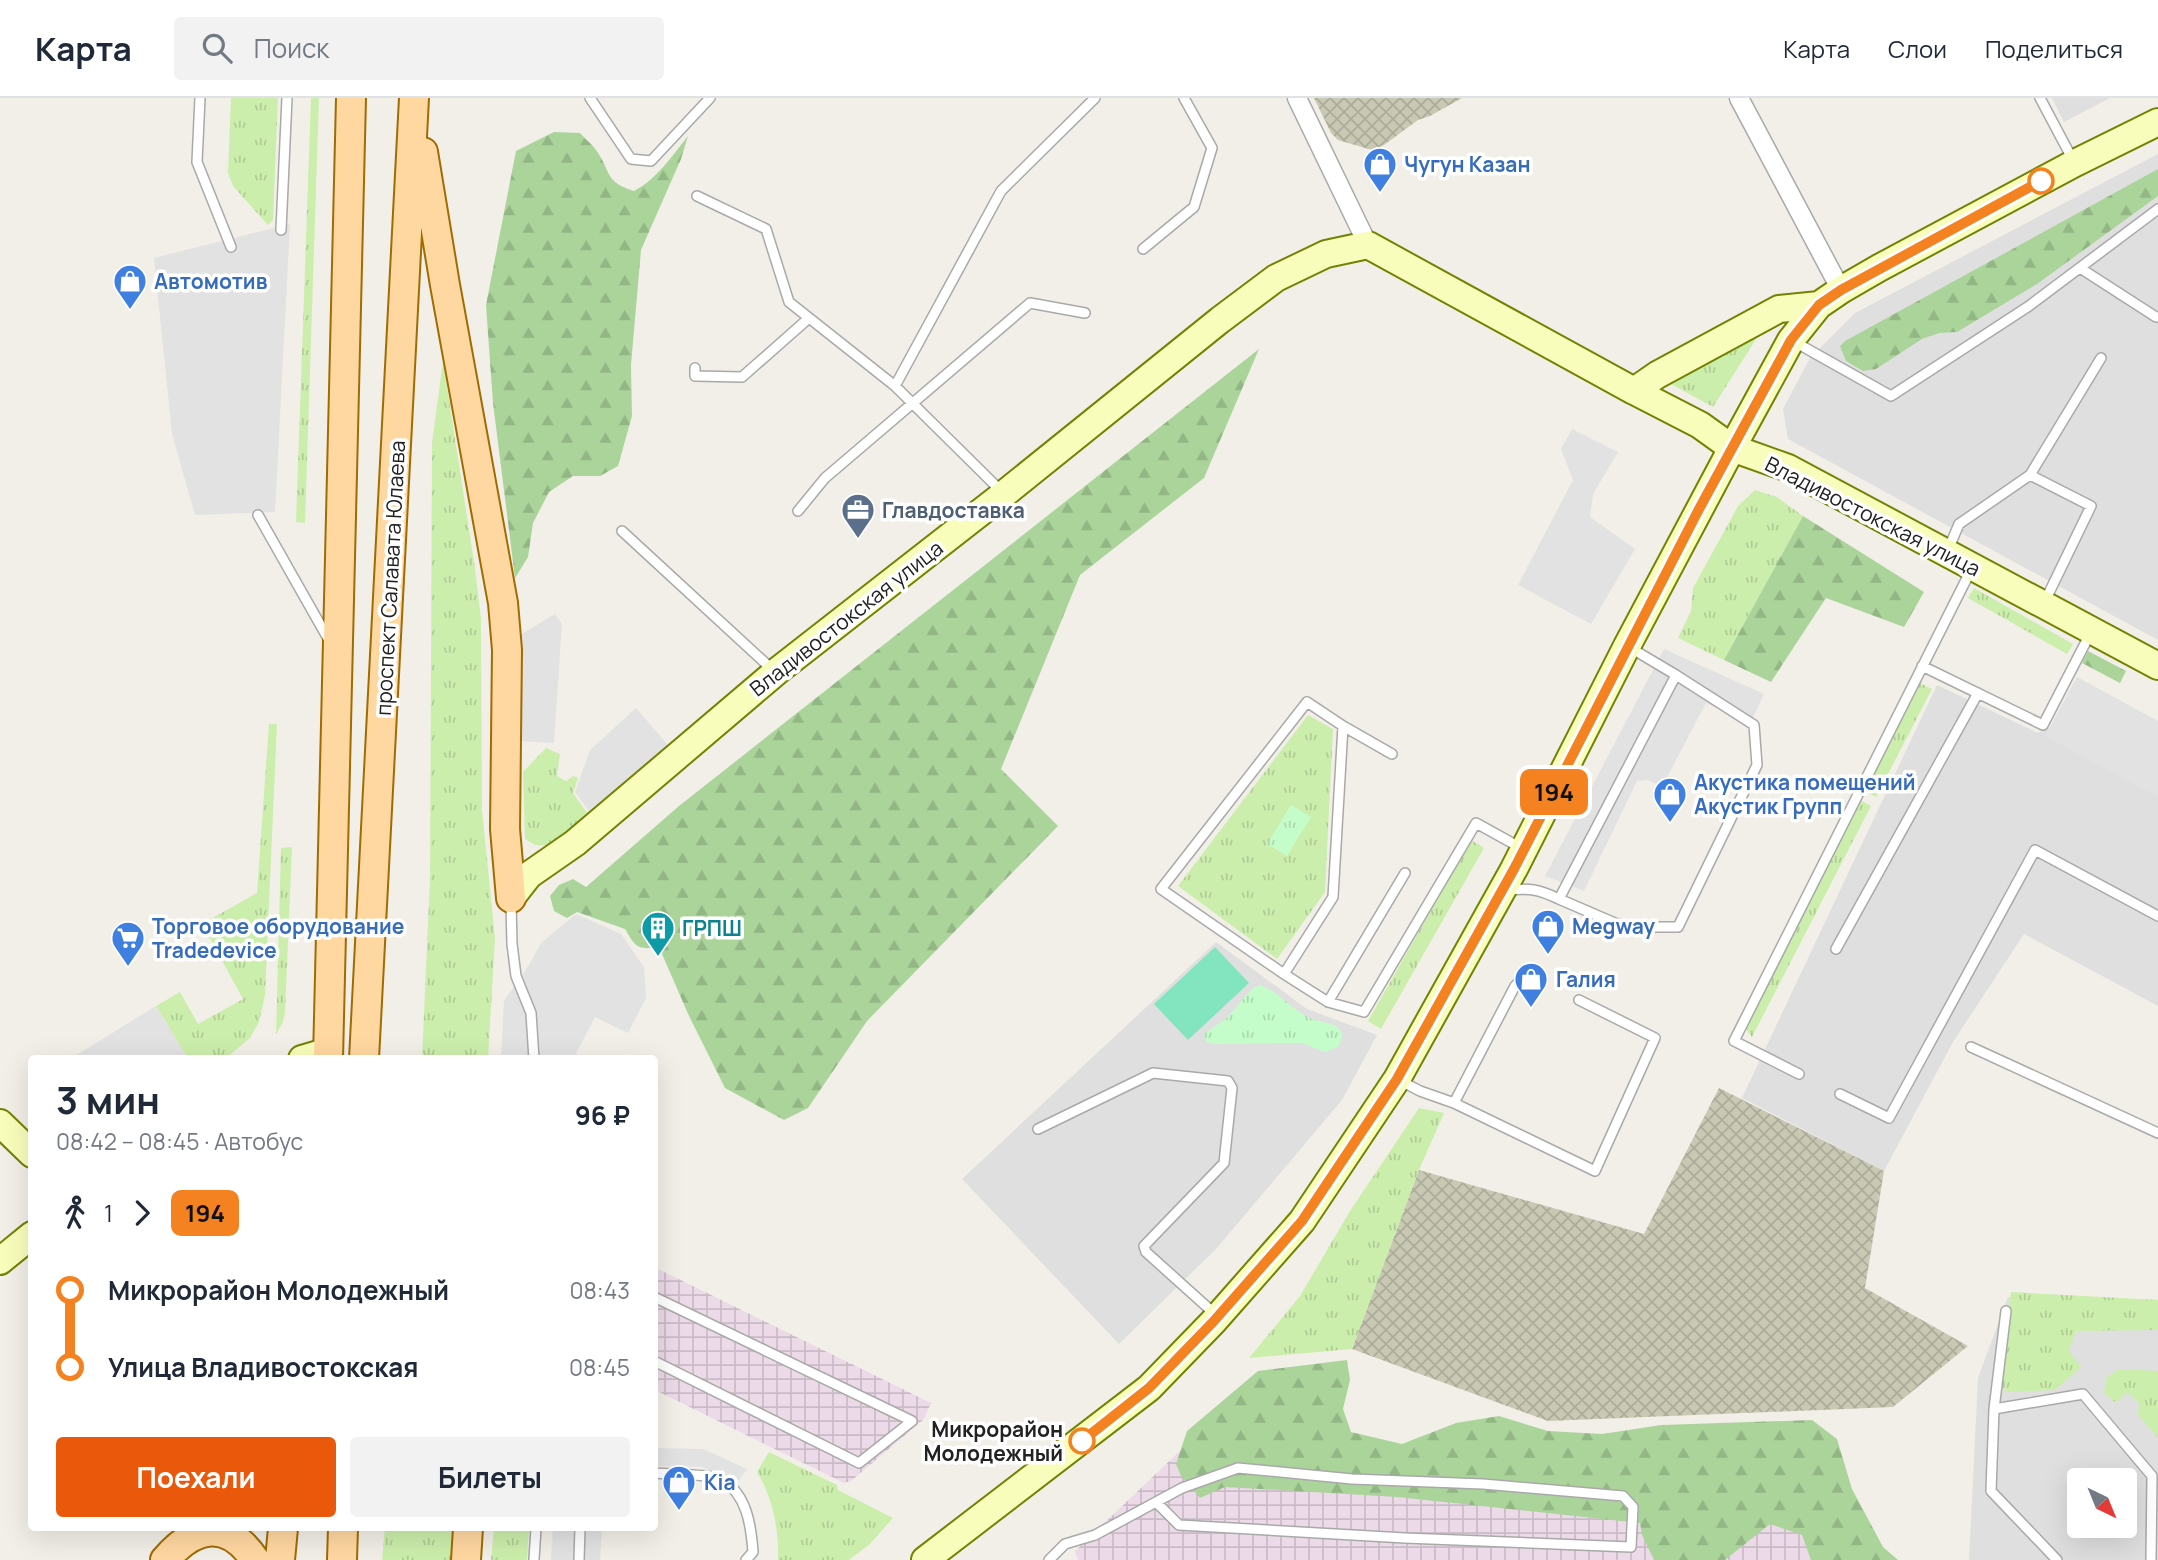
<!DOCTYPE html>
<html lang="ru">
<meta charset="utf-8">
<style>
body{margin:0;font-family:Manrope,sans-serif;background:#f2f2f3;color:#1f2937;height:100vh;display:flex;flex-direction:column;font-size:26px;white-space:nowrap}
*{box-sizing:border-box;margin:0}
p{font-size:23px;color:#747a83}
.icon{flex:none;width:38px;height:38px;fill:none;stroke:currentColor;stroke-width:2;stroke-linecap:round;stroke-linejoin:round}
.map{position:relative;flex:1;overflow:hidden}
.panel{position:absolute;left:28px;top:957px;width:630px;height:476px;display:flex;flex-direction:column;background:#fff;border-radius:7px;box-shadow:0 7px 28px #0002}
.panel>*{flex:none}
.badge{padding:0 14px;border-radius:10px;font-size:24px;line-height:46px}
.needle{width:46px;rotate:137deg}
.controls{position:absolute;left:2067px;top:1370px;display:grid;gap:14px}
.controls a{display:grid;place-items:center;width:70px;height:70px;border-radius:7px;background:#fff;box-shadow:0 7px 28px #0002;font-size:35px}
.map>.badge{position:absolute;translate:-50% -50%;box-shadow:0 0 0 4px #fff}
.legs{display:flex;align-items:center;gap:10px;height:77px;padding:0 28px;font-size:23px}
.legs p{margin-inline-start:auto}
.overview{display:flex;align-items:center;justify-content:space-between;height:119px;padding:0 28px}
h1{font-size:38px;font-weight:700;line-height:52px}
.primary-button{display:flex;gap:14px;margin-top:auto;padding:14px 28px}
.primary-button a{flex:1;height:80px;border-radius:7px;background:#ea580c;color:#fff;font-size:28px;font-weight:700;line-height:80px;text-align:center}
.primary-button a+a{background:#f2f2f3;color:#1f2937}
ul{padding:0 28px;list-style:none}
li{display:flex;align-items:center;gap:24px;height:77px;font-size:26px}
li i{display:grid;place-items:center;width:10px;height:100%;margin:0 9px;background:currentColor}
li i::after{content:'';width:18px;height:18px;margin:-9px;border:5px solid;border-radius:50%;background:#fff}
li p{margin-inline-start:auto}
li:first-child i{background:linear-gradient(#0000 50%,currentColor 0)}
li:last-child i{background:linear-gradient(currentColor 50%,#0000 0)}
header{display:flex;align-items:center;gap:42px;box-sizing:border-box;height:98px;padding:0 35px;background:#fff;border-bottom:2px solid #e0e1e3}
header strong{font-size:33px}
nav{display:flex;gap:38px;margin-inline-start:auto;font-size:24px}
.search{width:490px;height:63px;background:#f2f2f3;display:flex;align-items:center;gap:18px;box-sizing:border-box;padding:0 24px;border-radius:7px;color:#747a83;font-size:26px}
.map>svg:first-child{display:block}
.residential{fill:#e0dfdf;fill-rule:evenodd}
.industrial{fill:url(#industrial-grid)}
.construction{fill:url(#construction-cross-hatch)}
.grass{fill:url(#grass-tufts)}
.forest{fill:url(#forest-firs)}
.park{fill:url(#park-tufts)}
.pitch{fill:#83e5c0}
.parking{fill:#e2e2e2}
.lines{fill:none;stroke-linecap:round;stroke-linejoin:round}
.lane-casing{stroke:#a9a9a9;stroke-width:12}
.street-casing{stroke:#a9a9a9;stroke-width:21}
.secondary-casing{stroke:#738200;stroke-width:30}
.primary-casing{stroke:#a06c00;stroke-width:32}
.lane{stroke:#fff;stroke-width:9}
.street{stroke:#fff;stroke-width:18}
.secondary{stroke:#f9fdbb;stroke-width:26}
.primary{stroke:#ffd7a1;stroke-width:28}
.line-1-casing{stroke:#fff;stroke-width:16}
.line-1{stroke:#f58220;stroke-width:10}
.stop-1-dot{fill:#fff;stroke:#f58220;stroke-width:3.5}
.labels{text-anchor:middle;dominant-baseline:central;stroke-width:7;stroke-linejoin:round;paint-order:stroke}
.shop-label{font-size:21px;font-weight:bold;fill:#366cbe;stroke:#fff;text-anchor:start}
.service-label{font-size:21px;font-weight:bold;fill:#4e5e75;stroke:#fff;text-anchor:start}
.street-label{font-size:21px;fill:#222;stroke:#fff}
.culture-label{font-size:21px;font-weight:bold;fill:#0d838f;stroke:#fff;text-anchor:start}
.stop-label{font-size:21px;font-weight:bold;fill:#222;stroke:#fff;text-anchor:end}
</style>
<header>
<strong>Карта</strong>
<div class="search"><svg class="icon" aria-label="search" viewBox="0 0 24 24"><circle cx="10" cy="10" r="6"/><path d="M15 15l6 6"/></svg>Поиск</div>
<nav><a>Карта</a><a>Слои</a><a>Поделиться</a></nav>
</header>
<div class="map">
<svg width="2158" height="1462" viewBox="0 0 2158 1462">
<defs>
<pattern id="industrial-grid" width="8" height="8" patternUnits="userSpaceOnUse" patternTransform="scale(1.75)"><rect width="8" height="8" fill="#ecdae8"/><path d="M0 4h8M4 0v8" fill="none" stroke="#cabbc7"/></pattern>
<pattern id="construction-cross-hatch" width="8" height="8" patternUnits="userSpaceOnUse" patternTransform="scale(1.75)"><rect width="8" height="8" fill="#c8c8b3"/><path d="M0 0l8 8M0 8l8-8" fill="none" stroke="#acac9a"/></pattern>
<pattern id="grass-tufts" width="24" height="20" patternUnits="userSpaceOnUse" patternTransform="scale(1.75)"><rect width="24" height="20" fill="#cceeac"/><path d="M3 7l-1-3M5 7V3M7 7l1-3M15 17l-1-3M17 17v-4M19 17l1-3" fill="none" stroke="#afcc94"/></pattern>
<pattern id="forest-firs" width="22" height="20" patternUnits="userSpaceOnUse" patternTransform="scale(1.75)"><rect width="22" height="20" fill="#abd49b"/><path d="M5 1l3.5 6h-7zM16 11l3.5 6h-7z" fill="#93b685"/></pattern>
<pattern id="park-tufts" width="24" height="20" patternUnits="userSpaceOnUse" patternTransform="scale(1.75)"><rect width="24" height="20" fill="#c5fdca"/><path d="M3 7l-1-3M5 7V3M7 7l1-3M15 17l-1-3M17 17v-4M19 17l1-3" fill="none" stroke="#a9d9ad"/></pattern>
</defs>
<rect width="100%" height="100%" fill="#f2efe8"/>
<!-- residential -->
<path class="residential" d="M2052 0H2110L2064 24Z
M2158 56V542L1788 341 1783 311 1810 260 1855 215Z
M1937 587 2038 635 2066 622 2158 670V908L2024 836 1953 944 1884 1073 1742 1000Z
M1216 844 1307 911 1377 937 1342 1002 1216 1151 1119 1246 962 1081Z
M2008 1199 2158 1216V1462H1969L1978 1280ZM2079 1382H2124V1428H2079Z"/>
<!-- industrial -->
<path class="industrial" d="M654 1169 931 1305 924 1321 851 1383 844 1385 655 1292Z
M1184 1349 1830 1405 1815 1462H1078L1075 1453Z"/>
<!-- construction -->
<path class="construction" d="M1314 0H1462L1430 18 1418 22 1384 47 1372 52 1338 42 1331 35Z
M1719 990 1884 1073 1865 1190 1968 1248 1893 1309 1548 1323 1352 1251 1419 1072 1644 1136Z"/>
<!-- grass -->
<path class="grass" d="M231 0H278L273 122 268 127 233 88 228 75Z
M311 0H319L305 425 296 424Z
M1765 227 1713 309 1660 280Z
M443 263 475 470 481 521 482 712 495 840 488 961H422L430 781 432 345Z
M1755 392 1777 399 1803 418 1724 562 1678 540 1691 513 1693 490 1738 408Z
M1974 490 2073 546 2067 556 1968 500Z
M1920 585 1932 591 1876 699 1864 693Z
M1308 617 1333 631 1325 794 1277 861 1178 788Z
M269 626H277L265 897 259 924 250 940 225 961H188L156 908 180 894 198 926 243 901 202 826 257 795Z
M546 650 560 656 557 678 566 683 573 678 578 680 573 695 590 719 553 748 535 747 525 741 523 674Z
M1860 702 1871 708 1752 939 1744 929Z
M1471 742 1484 750 1381 931 1368 923Z
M292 749 285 915 283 924 276 936 281 750Z
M1419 1010 1444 1015 1419 1072 1352 1251 1249 1260 1300 1198 1350 1113Z
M2011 1194 2158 1202V1232L2076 1233 2069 1253 2081 1269 2055 1292 2007 1294 2001 1287Z
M2118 1271 2158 1273V1340L2137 1316 2140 1306 2127 1294 2116 1305 2104 1295 2107 1279Z
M769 1354 837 1387 838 1392 893 1420 870 1446 849 1462H778C779 1432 773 1400 757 1374Z
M385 1430H456L453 1462H382Z
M494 1430H529L527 1462H491Z"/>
<!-- forest -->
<path class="forest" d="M554 34 580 35C585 41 592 46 596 52 612 74 603 83 634 93 657 81 672 58 688 38L681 61 641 152 631 267 632 318 618 368 600 378H573L549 394 533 425 528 459 515 480 493 305 486 207 516 53Z
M2158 71V98L2037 186 1957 234 1939 235 1922 241 1876 271 1863 273 1846 263 1840 248 1845 243Z
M1259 251 1204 380 1080 477 1001 671 1058 728 867 923 808 1010 784 1022 725 990 689 918 659 849C638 852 636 850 625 831L577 814 567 820 554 813 550 798 559 787 573 781 586 789 679 708Z
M1803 418 1924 494 1904 529 1826 500 1771 584 1724 562Z
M2088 553 2126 573 2120 585 2082 565Z
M1347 1262 1350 1282 1343 1311 1351 1334 1402 1346 1456 1325 1499 1318 1548 1333 1602 1336 1661 1327 1812 1322 1837 1341 1852 1391 1883 1449 1898 1462H1811L1802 1437 1770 1426 1725 1462H1654L1642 1437 1640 1425 1397 1399 1225 1389 1200 1400 1181 1378 1176 1366 1187 1333 1258 1273Z"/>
<!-- park -->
<path class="park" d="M1291 707 1311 719 1287 758 1267 746Z
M1259 887C1279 893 1291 912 1310 920 1318 924 1330 924 1337 929 1345 935 1341 943 1338 949L1325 954 1302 945 1212 946 1206 943 1204 936 1227 920 1252 891Z"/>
<!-- pitch -->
<path class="pitch" d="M1215 849 1249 885 1188 942 1154 906Z"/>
<!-- parking -->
<path class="parking" d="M290 126 275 414 195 417 172 336 154 160Z
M1572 331 1618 354 1593 396 1590 419 1635 451 1591 526 1518 487 1573 382 1561 351Z
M555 516 562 526 554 645 517 643 515 540Z
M1664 551 1764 596 1751 624 1706 605 1662 689 1648 682 1637 683 1584 793 1545 778Z
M2077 579 2158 623V699L2045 638Z
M636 610 668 647 652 672 594 720 575 694 590 652Z
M576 816 621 836 644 869 646 900 628 935 595 919 573 961H501L504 903 529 867 541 845Z
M156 908 188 961H70Z
M655 1350 703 1351 747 1371 736 1386 702 1369 655 1368Z
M553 1430H602L600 1462H551Z"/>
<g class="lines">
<defs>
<path id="lane" d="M200 0 197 64 231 149
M590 0 631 61 651 63 710 0
M2040 0 2074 64
M697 98 766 131 789 204 895 288 1003 395
M281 132 287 0
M1143 151 1194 109 1212 50 1184 0
M2080 170 2156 219H2158
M1793 243 1891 298 2029 208 2158 111
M695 270V278L742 279 809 220
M895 288 1001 93 1095 0
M798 413 825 380 1030 205 1085 215
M258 417 330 544
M622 433 774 573
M1948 452 1959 426 2030 377
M2045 503 2091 408 2030 377 2101 260
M1922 568 2043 627 2091 534
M1343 628 1392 656
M1507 792C1530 790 1538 791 1559 801L1676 577 1629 549
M1559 801 1624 829H1678L1757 667 1754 627 1676 577
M511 805 512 846 516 878 531 915 534 961
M1836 851 1978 595
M1284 876 1333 799 1343 628 1307 604 1161 791 1284 876 1328 904 1364 914 1476 725 1523 751
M1328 904 1405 775
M1971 949 2158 1035
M1799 976 1734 943 1972 470
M1399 982 1420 993 1454 1005 1595 1073 1655 940 1579 902
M1840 996 1889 1020 2035 752 2158 818
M1454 1005 1515 888 1525 878
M1038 1031 1153 975 1228 983 1232 990 1224 1065 1144 1148 1146 1154 1216 1217
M654 1199 912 1323 859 1365 654 1263
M1994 1311 2006 1213
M654 1375C667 1376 712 1376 721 1381 747 1396 751 1427 753 1454L746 1462
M534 1461 536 1430
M579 1462 580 1430
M1049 1462 1065 1446 1095 1437 1182 1390 1238 1370 1352 1381 1483 1386 1623 1398 1633 1409 1631 1449 1405 1440 1179 1427 1157 1405
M2057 1462 1991 1393 1994 1311 2083 1296 2152 1378 2151 1462"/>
<path id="street" d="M1297 0 1368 147
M1739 0 1841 192"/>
<path id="secondary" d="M1634 293 1657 277 1779 211 1819 207
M511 800 529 777 575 745 776 574 1004 396 1220 222 1276 180 1326 156 1368 147 1634 293 1700 327 1732 350 1788 370 2158 568
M302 961 329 953
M0 1025 32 1056
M0 1163 32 1137
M925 1462 1149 1290 1213 1224 1302 1123 1397 981 1514 771 1627 548 1732 350 1791 242 1819 207 1841 192 1879 170 2075 65 2158 24"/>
<path id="primary" d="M423 54 445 187 503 505 507 552 505 731 511 800
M328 961 351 0
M364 961 414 0
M165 1462C194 1428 227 1420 255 1462
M280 1462 283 1430
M342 1462 343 1430
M466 1462 468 1430"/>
</defs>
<!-- lane casing -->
<use href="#lane" class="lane-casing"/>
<!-- street casing -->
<use href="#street" class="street-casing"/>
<!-- secondary casing -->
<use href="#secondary" class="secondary-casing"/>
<!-- primary casing -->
<use href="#primary" class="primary-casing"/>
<!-- lane -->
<use href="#lane" class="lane"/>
<!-- street -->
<use href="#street" class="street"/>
<!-- secondary -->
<use href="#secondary" class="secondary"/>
<!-- primary -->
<use href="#primary" class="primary"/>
</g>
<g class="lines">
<defs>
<path id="line-1" d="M1082 1343 1149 1290 1213 1224 1302 1123 1397 981 1514 771 1698 413 1791 242 1819 207 1841 192 2041 83"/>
</defs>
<!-- line-1 casing -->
<use href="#line-1" class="line-1-casing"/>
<!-- line-1 -->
<use href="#line-1" class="line-1"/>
</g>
<!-- icons -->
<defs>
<symbol id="shop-pin" viewBox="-11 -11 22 30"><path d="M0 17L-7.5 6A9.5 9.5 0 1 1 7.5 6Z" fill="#3f7fe0" stroke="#fff"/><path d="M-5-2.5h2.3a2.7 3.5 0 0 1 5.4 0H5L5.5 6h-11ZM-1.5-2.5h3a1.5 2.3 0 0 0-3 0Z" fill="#fff"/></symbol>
<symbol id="office-pin" viewBox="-11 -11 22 30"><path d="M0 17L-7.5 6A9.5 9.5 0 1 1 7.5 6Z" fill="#5c6f8a" stroke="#fff"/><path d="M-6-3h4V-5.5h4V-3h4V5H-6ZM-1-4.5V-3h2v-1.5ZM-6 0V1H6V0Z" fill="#fff"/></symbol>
<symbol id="building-pin" viewBox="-11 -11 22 30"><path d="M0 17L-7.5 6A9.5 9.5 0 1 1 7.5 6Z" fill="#0f9aa8" stroke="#fff"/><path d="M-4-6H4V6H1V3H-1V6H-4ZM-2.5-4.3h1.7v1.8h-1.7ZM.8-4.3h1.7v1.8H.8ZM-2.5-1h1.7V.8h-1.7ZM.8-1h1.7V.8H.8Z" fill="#fff"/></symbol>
<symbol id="supermarket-pin" viewBox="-11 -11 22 30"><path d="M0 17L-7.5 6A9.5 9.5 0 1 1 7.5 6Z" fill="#3f7fe0" stroke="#fff"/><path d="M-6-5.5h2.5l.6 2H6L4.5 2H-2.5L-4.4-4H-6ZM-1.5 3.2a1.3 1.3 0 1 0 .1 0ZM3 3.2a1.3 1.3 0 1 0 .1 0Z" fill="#fff"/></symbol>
</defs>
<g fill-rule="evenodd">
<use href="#shop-pin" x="1361" y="47" width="38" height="52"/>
<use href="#shop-pin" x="111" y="164" width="38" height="52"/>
<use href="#office-pin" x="839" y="393" width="38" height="52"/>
<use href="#shop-pin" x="1651" y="677" width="38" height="52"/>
<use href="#shop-pin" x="1529" y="809" width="38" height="52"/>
<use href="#building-pin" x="639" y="811" width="38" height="52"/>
<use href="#supermarket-pin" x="109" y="821" width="38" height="52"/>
<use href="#shop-pin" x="1512" y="862" width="38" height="52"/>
<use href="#shop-pin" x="660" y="1365" width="38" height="52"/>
</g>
<!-- markers -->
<g class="stop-1-dot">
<circle cx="2041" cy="83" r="12"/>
<circle cx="1082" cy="1343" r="12"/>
</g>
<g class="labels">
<!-- shop labels -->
<g class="shop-label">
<text x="1404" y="66">Чугун Казан</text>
<text x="154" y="183">Автомотив</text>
<text x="1694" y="684">Акустика помещений<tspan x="1694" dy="24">Акустик Групп</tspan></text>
<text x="152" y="828">Торговое оборудование<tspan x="152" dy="24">Tradedevice</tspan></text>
<text x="1572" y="828">Megway</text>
<text x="1556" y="881">Галия</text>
<text x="704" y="1384">Kia</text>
</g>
<!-- service labels -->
<g class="service-label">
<text x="882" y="412">Главдоставка</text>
</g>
<!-- street labels -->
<g class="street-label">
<text transform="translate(1873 418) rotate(27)">Владивостокская улица</text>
<text transform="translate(390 480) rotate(-87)">проспект Салавата Юлаева</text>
<text transform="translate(846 520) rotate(-38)">Владивостокская улица</text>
</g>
<!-- culture labels -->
<g class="culture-label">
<text x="682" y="830">ГРПШ</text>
</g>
<!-- stop labels -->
<g class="stop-label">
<text x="1063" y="1331">Микрорайон<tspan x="1063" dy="24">Молодежный</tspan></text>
</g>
</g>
</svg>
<div class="controls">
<a><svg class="needle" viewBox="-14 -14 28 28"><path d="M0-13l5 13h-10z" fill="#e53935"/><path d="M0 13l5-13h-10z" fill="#747a83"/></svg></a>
</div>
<b class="badge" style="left:1554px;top:694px;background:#f58220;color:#111">194</b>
<section class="panel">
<div class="overview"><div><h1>3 мин</h1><p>08:42 – 08:45 · Автобус</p></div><b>96 ₽</b></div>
<div class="legs"><svg class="icon" aria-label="walk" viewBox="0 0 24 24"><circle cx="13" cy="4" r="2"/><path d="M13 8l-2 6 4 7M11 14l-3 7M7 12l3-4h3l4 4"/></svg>1<svg class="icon" aria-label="forward" viewBox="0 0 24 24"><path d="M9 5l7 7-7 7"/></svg><b class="badge" style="background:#f58220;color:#111">194</b></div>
<ul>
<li><i style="color:#f58220"></i><b>Микрорайон Молодежный</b><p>08:43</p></li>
<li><i style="color:#f58220"></i><b>Улица Владивостокская</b><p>08:45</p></li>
</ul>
<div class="primary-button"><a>Поехали</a><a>Билеты</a></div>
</section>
</div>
